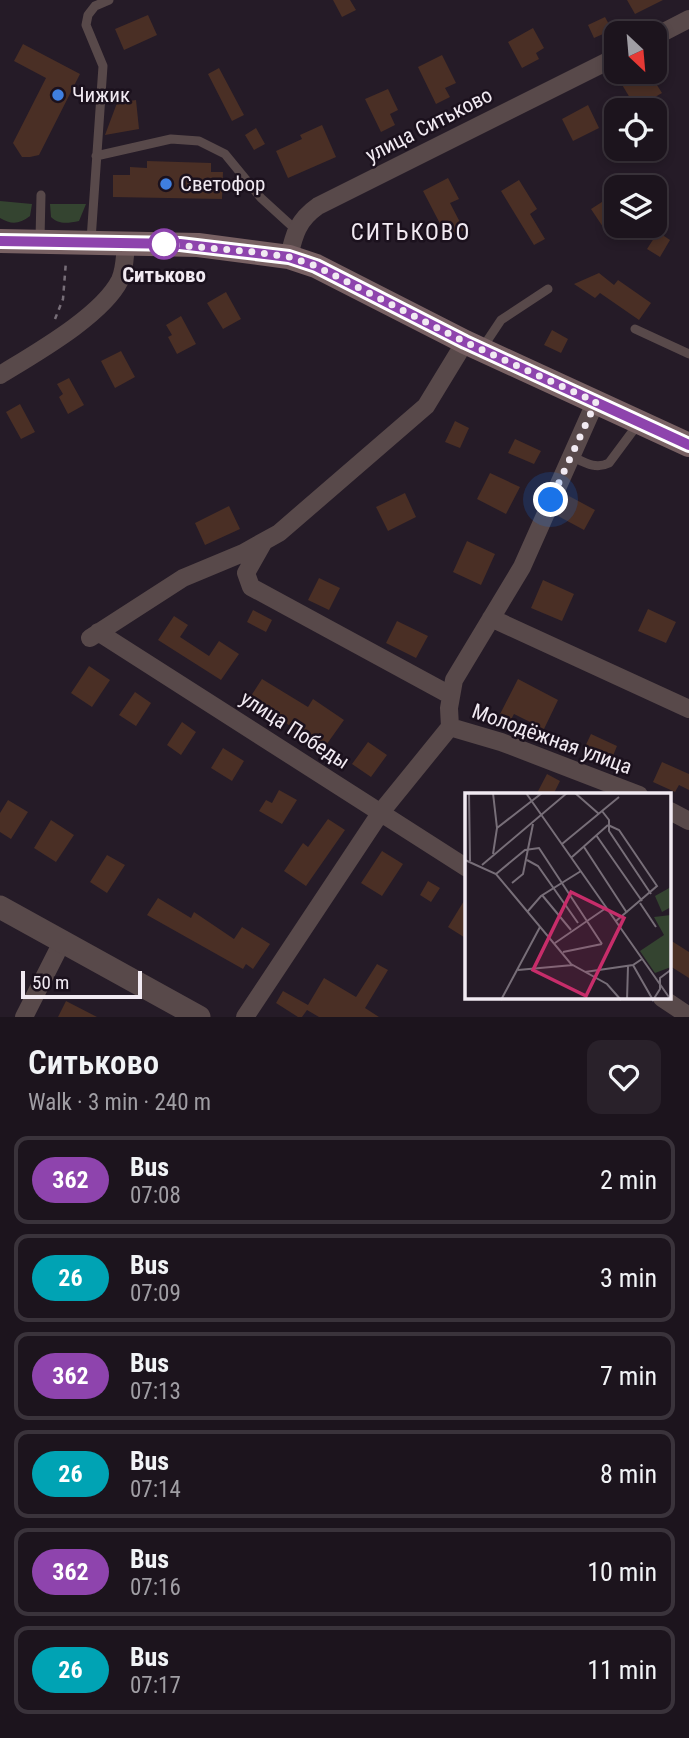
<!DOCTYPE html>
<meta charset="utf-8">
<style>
body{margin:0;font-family:"Roboto Condensed",sans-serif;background:#29212a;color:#f1f3f6;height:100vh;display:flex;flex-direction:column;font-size:26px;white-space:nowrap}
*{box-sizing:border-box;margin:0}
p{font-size:23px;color:#a09ea4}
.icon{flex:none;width:38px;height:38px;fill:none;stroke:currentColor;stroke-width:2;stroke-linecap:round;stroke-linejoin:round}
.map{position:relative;height:1017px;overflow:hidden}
.details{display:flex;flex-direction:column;background:#1c141d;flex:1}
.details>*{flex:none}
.badge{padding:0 14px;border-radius:23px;font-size:24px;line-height:46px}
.needle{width:46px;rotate:154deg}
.fabs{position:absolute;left:604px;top:21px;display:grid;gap:14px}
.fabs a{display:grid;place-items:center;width:63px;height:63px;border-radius:14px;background:#1c141d;box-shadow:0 4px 10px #0003,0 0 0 2px #3a333b;font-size:35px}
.scale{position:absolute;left:21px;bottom:18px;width:121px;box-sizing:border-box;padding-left:7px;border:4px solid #f1eaf2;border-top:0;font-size:19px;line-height:24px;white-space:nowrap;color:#f1eaf2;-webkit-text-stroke:5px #1b111d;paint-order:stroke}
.you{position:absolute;width:35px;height:35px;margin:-18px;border:5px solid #fff;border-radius:50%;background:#1a73e8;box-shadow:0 0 0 10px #1a73e833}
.map>.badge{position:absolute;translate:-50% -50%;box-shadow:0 0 0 4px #fff}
.round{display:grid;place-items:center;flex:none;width:74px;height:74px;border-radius:14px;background:#29212a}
.headline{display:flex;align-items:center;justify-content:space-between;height:119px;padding:0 28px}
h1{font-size:33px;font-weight:600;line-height:52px}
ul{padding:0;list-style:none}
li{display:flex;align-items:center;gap:21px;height:88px;margin:0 14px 10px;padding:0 14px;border:4px solid #3a333b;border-radius:14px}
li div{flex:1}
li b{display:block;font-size:26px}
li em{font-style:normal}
li .badge{min-width:77px;font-weight:700;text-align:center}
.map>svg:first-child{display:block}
.green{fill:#344430}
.building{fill:#4a2f25}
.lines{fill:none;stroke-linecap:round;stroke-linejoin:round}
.path{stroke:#776e78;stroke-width:2.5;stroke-dasharray:5 5;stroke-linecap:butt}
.service{stroke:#58494a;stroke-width:9}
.minor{stroke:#58494a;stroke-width:18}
.tertiary{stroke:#58494a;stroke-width:23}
.secondary{stroke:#786163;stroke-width:24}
.line-casing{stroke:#fff;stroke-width:16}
.line{stroke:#8e44ad;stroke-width:10}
.walk{stroke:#f1eaf2;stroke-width:7;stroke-dasharray:0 12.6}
.shop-dot{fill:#3f7fe0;stroke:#1b111d;stroke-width:2.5}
.stop-dot{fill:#fff;stroke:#8e44ad;stroke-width:3.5}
.labels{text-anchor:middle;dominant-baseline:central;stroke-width:5;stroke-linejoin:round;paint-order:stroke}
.poi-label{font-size:21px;fill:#f1eaf2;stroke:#1b111d;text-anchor:start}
.street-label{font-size:21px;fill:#f1eaf2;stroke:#1b111d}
.stop-label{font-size:21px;font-weight:bold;fill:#f1eaf2;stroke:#1b111d}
.neighbourhood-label{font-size:23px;letter-spacing:2px;fill:#f1eaf2;stroke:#1b111d}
.inset-road{fill:none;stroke:#776e78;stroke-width:2}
.view{fill:#c72d6a;fill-opacity:0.15;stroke:#c72d6a;stroke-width:3.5}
.inset-edge{fill:none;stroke:#f1eaf2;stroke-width:3.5}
</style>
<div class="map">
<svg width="689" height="1017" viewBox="0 0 689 1017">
<rect width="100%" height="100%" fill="#251b27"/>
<!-- green -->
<path class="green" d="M0 201 32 204 30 216C19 224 12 225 0 218Z
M50 204H86L79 221C68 223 59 225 51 217Z"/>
<!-- building -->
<path class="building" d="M333 0H350L356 10 342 17Z
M627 0H663L635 14Z
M148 15 157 35 124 50 115 29Z
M605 17 612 30 594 38 588 25Z
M533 28 544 48 536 53 539 59 522 68 508 42Z
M23 44 80 74 39 155 30 157H22L13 143 46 78 14 61Z
M442 55 456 83 445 88 450 97 436 104 418 67Z
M219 68 244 115 232 121 208 74Z
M640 72 650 85 655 82 662 93 636 108 621 83Z
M388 89 398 110 390 114 395 125 381 132 365 99Z
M136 100 139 129 105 135 117 103Z
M588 105 599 128 573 141 562 119Z
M322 125 336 157 288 178 276 151 302 139 300 135Z
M256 128 265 144 254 150 245 135Z
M147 161 211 163V172H223L222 199 113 197V175H130V167L147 168Z
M448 178 459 199 450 203 464 230 448 239 423 191Z
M519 180 537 209 530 214 545 239 534 245 501 191Z
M616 193V223L605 230 591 209Z
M658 232 670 240 660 257 647 249Z
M599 273 614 285 618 280 651 303 639 320 600 293 595 298 574 284Z
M226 292 241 319 223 329 207 303Z
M181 316 196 344 177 354 168 337 172 335 166 325Z
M552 330 568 339 561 353 544 345Z
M121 351 135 377 115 388 101 361Z
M69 378 84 405 68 414 59 397 63 394 57 384Z
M20 404 35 432 21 439 6 412Z
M455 421 469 428 460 448 445 442Z
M515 439 541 451 534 464 508 453Z
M490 473 520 487 506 514 477 499Z
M405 493 416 517 388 531 376 507Z
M569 496 595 510 584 530 558 516Z
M229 506 240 529 205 545 195 523Z
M467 541 495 554 481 585 453 572Z
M319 578 340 588 329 610 308 600Z
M543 580 574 594 562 621 531 608Z
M648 609 676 622 666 643 638 631Z
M253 610 272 620 266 632 247 622Z
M174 616 188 625 180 637 209 656 219 641 239 654 221 680 158 640Z
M397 621 428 636 416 658 386 643Z
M89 666 110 680 92 707 71 693Z
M262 679 308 707 313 699 344 720 324 748 249 699Z
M518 679 558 700 544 729 514 714 508 725 497 720Z
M135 692 151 703 136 726 119 715Z
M182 722 196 732 181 755 167 745Z
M591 734 617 746 610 763 583 751Z
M368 742 387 755 371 777 352 764Z
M223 748 244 761 232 781 211 768Z
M662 762 689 774V790L679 785 675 792 653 782Z
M547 774 560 781 553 795H536Z
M279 790 297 800 282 824 259 811 266 800 272 803Z
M8 800 28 812 11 839 0 832V813Z
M328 819 345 830 306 886 284 871 303 843 308 847Z
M51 820 74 835 56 862 34 848Z
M382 851 403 864 382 896 361 883Z
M107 855 125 865 107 893 90 882Z
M428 881 440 888 431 902 420 895Z
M467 896V939L448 927Z
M158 898 191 918 194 912 234 939 242 927 270 944 253 969 246 964 243 969 147 915Z
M670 940 689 952V978L670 966Z
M377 964 388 970 365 1008 379 1017H319L307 1010 302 1017H298L276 1003 283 991 308 1005 324 978 356 997Z
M66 1001 97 1017H58Z"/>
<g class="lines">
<!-- path -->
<path class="path" d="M55 319 63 299 66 261"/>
<!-- service -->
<path class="service" d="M96 156 171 139 199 141 225 154 261 198 295 229
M40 239 41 195
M91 240 103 66 86 25 88 15 95 6 109 0
M635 329 689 354
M483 347 501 320 548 289
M571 456C584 462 595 470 609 463L638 424"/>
<!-- minor -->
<path class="minor" d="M654 37 689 19
M289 257C294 234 298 220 318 206L616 57
M0 375C34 354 102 316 120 280 125 269 125 255 126 243
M263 543 246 573 251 587 450 695
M491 618 689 709
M98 632 467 868
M90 638 183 578 243 553 279 533 426 406 465 342
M450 727 501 742 639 795
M670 811 689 821
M662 998 689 1016
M24 1017 62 942
M245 1017 381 812 450 727 449 708 454 680 522 567 595 403"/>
<!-- tertiary -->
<path class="tertiary" d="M0 907 199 1017"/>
<!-- secondary -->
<path class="secondary" d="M0 241 198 245 289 257 316 266 465 342 689 445"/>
</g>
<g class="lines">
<defs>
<path id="line" d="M0 241 180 244 289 257 316 266 465 342 689 445"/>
</defs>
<!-- line casing -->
<use href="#line" class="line-casing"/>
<!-- line -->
<use href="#line" class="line"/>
<!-- walk -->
<path class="walk" d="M164 244 254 252 289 257 316 266 465 342 596 402 551 500"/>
</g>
<!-- markers -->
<g class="shop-dot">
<circle cx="58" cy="95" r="7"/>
<circle cx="166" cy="184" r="7"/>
</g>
<circle class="stop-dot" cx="164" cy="244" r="14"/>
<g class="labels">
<!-- poi labels -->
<g class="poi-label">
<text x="72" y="95">Чижик</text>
<text x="180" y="184">Светофор</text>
</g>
<!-- street labels -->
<g class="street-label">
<text transform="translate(429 125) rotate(-27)">улица Ситьково</text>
<text transform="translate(295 730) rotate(33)">улица Победы</text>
<text transform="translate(552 739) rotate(20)">Молодёжная улица</text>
</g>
<!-- stop labels -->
<g class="stop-label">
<text x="164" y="275">Ситьково</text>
</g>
<!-- neighbourhood labels -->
<g class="neighbourhood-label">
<text x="411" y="232">СИТЬКОВО</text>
</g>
</g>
<!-- overview -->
<g transform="translate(465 793)">
<rect width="206" height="206" fill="#251b27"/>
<path d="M206 94V114L197 119 190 103ZM206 122V174L190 180 175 158 199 142 189 124Z" fill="#344430"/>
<path class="inset-road" d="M4 0 5 68M28 0 32 35M61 0 206 207M110 0 134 21M137 18 144 27V38L186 101M143 32 154 37 192 93 151 128M131 42 177 108M97 51 154 4M119 54 162 120M28 61 32 35 77 0M107 64 143 32M0 67 31 81 106 171 142 191 156 207M62 67 73 73 113 130M17 72 102 0M31 81 60 57 74 55 137 151M47 90 58 81 68 31M77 102 106 137M175 110 191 134M63 118 76 103 116 78M90 150 141 115M98 159 137 151M168 172 188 207 195 196V185L207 176M53 177 108 172M120 179 168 172 177 166M36 207 75 134M162 207 163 173"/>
<path class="view" d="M106 99 159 125 121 203 68 177Z"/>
<rect width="206" height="206" class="inset-edge"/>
</g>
</svg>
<div class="fabs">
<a><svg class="needle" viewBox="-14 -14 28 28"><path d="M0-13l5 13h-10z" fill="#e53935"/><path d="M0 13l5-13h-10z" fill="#a09ea4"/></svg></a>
<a><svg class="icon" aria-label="locate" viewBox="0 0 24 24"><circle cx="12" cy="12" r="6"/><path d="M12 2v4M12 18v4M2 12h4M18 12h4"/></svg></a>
<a><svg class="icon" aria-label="layers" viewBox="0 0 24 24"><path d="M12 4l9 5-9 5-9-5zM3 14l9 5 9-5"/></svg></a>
</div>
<div class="scale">50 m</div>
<div class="you" style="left:551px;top:500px"></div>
</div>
<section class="details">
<div class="headline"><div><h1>Ситьково</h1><p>Walk · 3 min · 240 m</p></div><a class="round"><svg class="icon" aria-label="heart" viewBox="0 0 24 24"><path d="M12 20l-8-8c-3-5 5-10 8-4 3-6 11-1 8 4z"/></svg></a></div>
<ul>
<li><span class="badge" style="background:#8e44ad;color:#fff">362</span><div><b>Bus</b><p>07:08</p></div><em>2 min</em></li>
<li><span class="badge" style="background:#00a3b4;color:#fff">26</span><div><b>Bus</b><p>07:09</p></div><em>3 min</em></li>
<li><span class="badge" style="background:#8e44ad;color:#fff">362</span><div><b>Bus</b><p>07:13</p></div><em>7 min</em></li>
<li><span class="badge" style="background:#00a3b4;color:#fff">26</span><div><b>Bus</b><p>07:14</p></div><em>8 min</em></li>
<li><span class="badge" style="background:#8e44ad;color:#fff">362</span><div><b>Bus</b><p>07:16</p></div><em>10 min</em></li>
<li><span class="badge" style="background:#00a3b4;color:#fff">26</span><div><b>Bus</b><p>07:17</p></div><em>11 min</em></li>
</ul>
</section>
